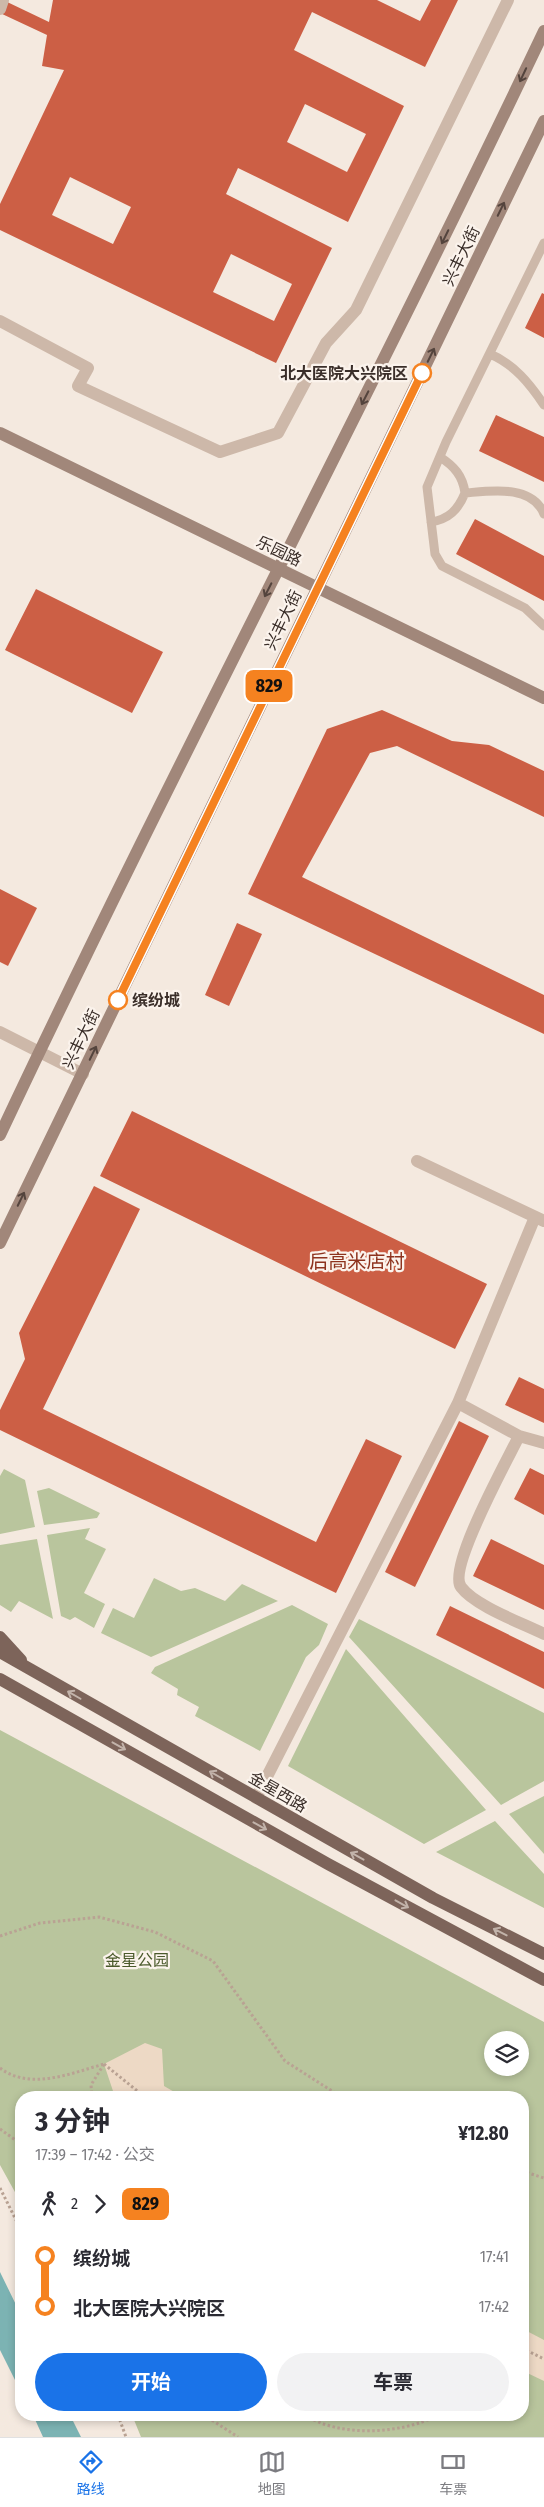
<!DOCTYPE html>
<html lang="zh">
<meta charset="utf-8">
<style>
body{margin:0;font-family:"Fira Sans Condensed","Noto Sans SC",sans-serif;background:#f2f2f3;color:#2b2b33;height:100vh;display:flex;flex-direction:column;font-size:19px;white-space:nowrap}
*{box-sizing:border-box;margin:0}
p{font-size:16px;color:#7c7c81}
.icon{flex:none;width:28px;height:28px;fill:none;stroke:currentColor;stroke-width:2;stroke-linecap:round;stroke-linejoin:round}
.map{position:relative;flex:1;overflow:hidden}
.side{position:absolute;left:15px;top:2091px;width:514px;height:330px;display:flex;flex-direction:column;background:#fff;border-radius:20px;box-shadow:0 2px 8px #0003}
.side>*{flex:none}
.badge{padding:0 10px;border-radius:8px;font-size:18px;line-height:32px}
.buttons{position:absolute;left:484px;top:2031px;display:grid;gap:10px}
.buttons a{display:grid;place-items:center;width:45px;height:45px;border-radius:50%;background:#fff;box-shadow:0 2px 8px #0003;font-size:25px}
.map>.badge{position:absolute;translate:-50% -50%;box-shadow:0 0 0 2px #fff}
.legs{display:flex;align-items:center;gap:8px;height:55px;padding:0 20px;font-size:16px}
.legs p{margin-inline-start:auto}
.summary{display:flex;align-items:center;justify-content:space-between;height:85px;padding:0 20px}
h1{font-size:28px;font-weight:700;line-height:38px}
.primary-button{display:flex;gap:10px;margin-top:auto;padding:10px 20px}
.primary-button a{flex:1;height:58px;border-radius:30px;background:#1a73e8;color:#fff;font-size:20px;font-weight:700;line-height:58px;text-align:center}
.primary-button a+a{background:#f2f2f3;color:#2b2b33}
ul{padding:0 20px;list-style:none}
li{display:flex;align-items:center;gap:18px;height:50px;font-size:19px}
li i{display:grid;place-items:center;width:8px;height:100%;margin:0 6px;background:currentColor}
li i::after{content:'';width:12px;height:12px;margin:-6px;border:4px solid;border-radius:50%;background:#fff}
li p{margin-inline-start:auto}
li:first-child i{background:linear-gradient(#0000 50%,currentColor 0)}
li:last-child i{background:linear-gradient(currentColor 50%,#0000 0)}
.menu{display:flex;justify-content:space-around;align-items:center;height:70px;border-top:1px solid #e1e1e2;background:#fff;font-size:14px;color:#7c7c81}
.menu a{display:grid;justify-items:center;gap:2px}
.menu .on{color:#1a73e8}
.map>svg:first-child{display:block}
.green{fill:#b9c59d;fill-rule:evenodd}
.plaza{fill:#edd9c5}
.water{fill:#7cb3b3}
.building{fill:#cc5f45;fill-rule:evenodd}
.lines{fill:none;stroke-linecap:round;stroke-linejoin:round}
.path{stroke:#b9a293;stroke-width:3;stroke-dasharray:2.5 2.5;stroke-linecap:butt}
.lane{stroke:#cdb8a9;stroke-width:9}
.street{stroke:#cdb8a9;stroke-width:12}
.secondary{stroke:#a1877a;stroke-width:12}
.primary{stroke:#7d645a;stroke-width:12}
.oneway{stroke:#54443d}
.oneway2{stroke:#c2b3aa}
.line-1-casing{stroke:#fff;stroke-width:11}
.line-1{stroke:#f58220;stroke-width:8}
.stop-1-dot{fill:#fff;stroke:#f58220;stroke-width:2.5}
.labels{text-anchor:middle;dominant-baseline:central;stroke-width:4.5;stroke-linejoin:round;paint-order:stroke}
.street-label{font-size:16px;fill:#3a2e29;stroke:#fbf3ec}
.stop-label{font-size:16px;font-weight:bold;fill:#3a2e29;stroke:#fbf3ec;text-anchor:end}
.park-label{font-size:16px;fill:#4b5a2c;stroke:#fbf3ec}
.quarter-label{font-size:19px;fill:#8e331e;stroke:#fbf3ec}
</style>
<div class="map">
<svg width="544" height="2437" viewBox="0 0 544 2437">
<rect width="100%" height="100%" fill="#f4e9df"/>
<!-- green -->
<path class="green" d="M4 1469 25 1480 35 1527 0 1534V1476Z
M49 1488 100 1513 97 1518 44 1525 37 1491Z
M90 1528 85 1539 106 1549 84 1593 105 1604 94 1628 75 1617 70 1620 61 1616 47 1535Z
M37 1539 53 1619 19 1601 11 1612 0 1605V1545Z
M154 1578 181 1591 195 1588 225 1601 242 1584 278 1601 151 1657 101 1633 113 1608 134 1618Z
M292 1605 328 1624 319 1645 306 1657 260 1751 195 1716 199 1707 177 1695 178 1689 151 1673 155 1667Z
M359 1619 544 1713V1781L501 1805 349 1637Z
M346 1649 486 1810 424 1844 288 1766Z
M0 1730 544 2022V2437H141L132 2415H522V2098H21V2203L0 2165ZM492 2040H520V2068H492Z
M544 1796V1854L509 1814Z
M495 1821 544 1874V1908L436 1852Z"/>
<!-- plaza -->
<path class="plaza" d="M145 2043 162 2049 164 2086 183 2097H115L104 2064Z
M523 2329 544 2340V2381L523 2371Z"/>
<!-- water -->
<path class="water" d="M0 2272 21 2315V2392L0 2350Z
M33 2415H70L81 2437H43Z"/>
<!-- building -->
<path class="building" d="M3 0 49 22 53 0H377L420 21 431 0H458L425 67 312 12 294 50 404 106 348 222 238 168 226 194 332 248 276 363 0 230V204L64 70 42 66 47 35 0 13ZM305 104 366 134 347 172 287 142ZM70 177 131 207 113 244 52 215ZM231 254 292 284 274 321 213 292Z
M542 293 544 294V338L525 328Z
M496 415 544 437V482L479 451Z
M475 519 544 556V601L456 554Z
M36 589 163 652 132 713 5 650Z
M382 710 452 741 489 745 544 771V817L397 746 370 753 302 877 544 995V1034L248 894 327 729Z
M0 889 37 908 8 966 0 962Z
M237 923 262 934 229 1006 205 995Z
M132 1111 487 1284 455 1349 100 1176Z
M94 1186 140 1209 43 1409 316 1542 366 1439 402 1456 336 1593 0 1430V1410L25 1359 19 1333Z
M519 1377 544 1389V1423L505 1405Z
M459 1421 489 1436 415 1587 385 1572Z
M530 1468 544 1475V1515L514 1499Z
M491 1539 544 1565V1610L473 1576Z
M450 1606 544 1652V1689L436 1635Z"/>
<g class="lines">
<!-- path -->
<path class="path" d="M0 1936 40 1923 99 1917 155 1932 213 1961 285 2061 343 2098
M104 2064 146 2098
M0 2068C30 2091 72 2073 104 2064
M92 2098 91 2085 104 2064
M0 2129 21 2144
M522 2171 544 2178
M0 2188 21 2230
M522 2348 544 2359
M118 2415 126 2437
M178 2415 207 2417 238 2437
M305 2415C338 2437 401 2435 438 2415"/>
<!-- lane -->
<path class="lane" d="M544 243 446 442 427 487 435 554 442 566 525 608 544 626
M490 354C514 364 530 384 544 405
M440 457C454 466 463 476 465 493
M431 522C449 519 458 510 465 493 490 491 532 484 544 514"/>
<!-- street -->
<path class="street" d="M0 9 3 0
M0 321 88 368 78 386 220 452 278 433 326 343 356 310 508 0
M0 1032 83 1074
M417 1161 544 1221
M458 1403 535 1217
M519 1436C508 1459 447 1568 461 1587 475 1606 522 1623 544 1634
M256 1798 458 1403 519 1436 544 1443"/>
<!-- secondary -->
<path class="secondary" d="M0 433 544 698
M0 1135C175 763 368 401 544 31
M0 1243 544 121"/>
<!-- primary -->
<path class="primary" d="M0 1637 21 1660
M0 1652 433 1898 544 1954
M0 1679 328 1864 544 1980"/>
</g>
<!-- one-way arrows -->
<defs><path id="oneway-shaft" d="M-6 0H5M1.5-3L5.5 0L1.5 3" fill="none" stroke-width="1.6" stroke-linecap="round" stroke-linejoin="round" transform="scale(1.25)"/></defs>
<g class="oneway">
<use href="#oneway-shaft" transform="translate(523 75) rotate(115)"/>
<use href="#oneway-shaft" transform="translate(501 209) rotate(-64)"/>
<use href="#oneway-shaft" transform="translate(445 237) rotate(116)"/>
<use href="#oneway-shaft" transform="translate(431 355) rotate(-64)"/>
<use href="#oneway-shaft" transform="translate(365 398) rotate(117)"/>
<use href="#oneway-shaft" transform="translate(268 590) rotate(117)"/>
<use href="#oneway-shaft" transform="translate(93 1053) rotate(-64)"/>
<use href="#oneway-shaft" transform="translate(21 1199) rotate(-64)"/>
</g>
<g class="oneway2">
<use href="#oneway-shaft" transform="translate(74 1695) rotate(-150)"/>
<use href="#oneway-shaft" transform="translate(119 1746) rotate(29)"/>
<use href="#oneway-shaft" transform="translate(216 1775) rotate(-150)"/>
<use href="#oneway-shaft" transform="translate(260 1826) rotate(29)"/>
<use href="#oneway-shaft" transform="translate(357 1856) rotate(-151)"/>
<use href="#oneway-shaft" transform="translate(402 1904) rotate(29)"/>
<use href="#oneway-shaft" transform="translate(500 1932) rotate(-153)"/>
</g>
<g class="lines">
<defs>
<path id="line-1" d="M118 1000 422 373"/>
</defs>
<!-- line-1 casing -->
<use href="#line-1" class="line-1-casing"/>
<!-- line-1 -->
<use href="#line-1" class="line-1"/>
</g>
<!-- markers -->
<g class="stop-1-dot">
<circle cx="422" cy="373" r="9"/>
<circle cx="118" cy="1000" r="9"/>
</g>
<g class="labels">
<!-- street labels -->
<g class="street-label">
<text transform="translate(461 256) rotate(-64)">兴丰大街</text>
<text transform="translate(279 551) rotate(26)">乐园路</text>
<text transform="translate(283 620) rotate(-64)">兴丰大街</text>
<text transform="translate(81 1039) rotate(-64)">兴丰大街</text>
<text transform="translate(278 1792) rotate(30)">金星西路</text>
</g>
<!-- stop labels -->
<g class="stop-label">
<text x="408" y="373">北大医院大兴院区</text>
<text x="132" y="1000" text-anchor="start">缤纷城</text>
</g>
<!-- park labels -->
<g class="park-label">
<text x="137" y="1960">金星公园</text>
</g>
<!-- quarter labels -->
<g class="quarter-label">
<text x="357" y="1261">后高米店村</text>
</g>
</g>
</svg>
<div class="buttons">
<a><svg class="icon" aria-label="layers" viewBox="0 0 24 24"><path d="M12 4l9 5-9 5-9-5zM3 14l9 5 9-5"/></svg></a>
</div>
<b class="badge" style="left:269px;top:686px;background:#f58220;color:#111">829</b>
<section class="side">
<div class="summary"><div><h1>3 分钟</h1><p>17:39 – 17:42 · 公交</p></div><b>¥12.80</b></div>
<div class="legs"><svg class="icon" aria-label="walk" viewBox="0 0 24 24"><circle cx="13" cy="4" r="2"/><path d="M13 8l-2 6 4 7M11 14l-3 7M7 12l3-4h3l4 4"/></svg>2<svg class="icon" aria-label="forward" viewBox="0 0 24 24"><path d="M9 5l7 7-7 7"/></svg><b class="badge" style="background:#f58220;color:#111">829</b></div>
<ul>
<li><i style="color:#f58220"></i><b>缤纷城</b><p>17:41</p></li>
<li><i style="color:#f58220"></i><b>北大医院大兴院区</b><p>17:42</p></li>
</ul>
<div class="primary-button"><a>开始</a><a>车票</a></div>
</section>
</div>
<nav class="menu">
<a class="on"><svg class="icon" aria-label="directions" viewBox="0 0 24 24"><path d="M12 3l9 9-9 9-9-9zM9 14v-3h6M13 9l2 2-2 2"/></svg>路线</a>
<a><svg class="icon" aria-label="map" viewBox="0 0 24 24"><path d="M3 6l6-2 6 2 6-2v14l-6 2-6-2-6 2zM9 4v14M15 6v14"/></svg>地图</a>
<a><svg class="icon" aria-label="tickets" viewBox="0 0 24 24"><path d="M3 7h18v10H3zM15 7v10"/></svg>车票</a>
</nav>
